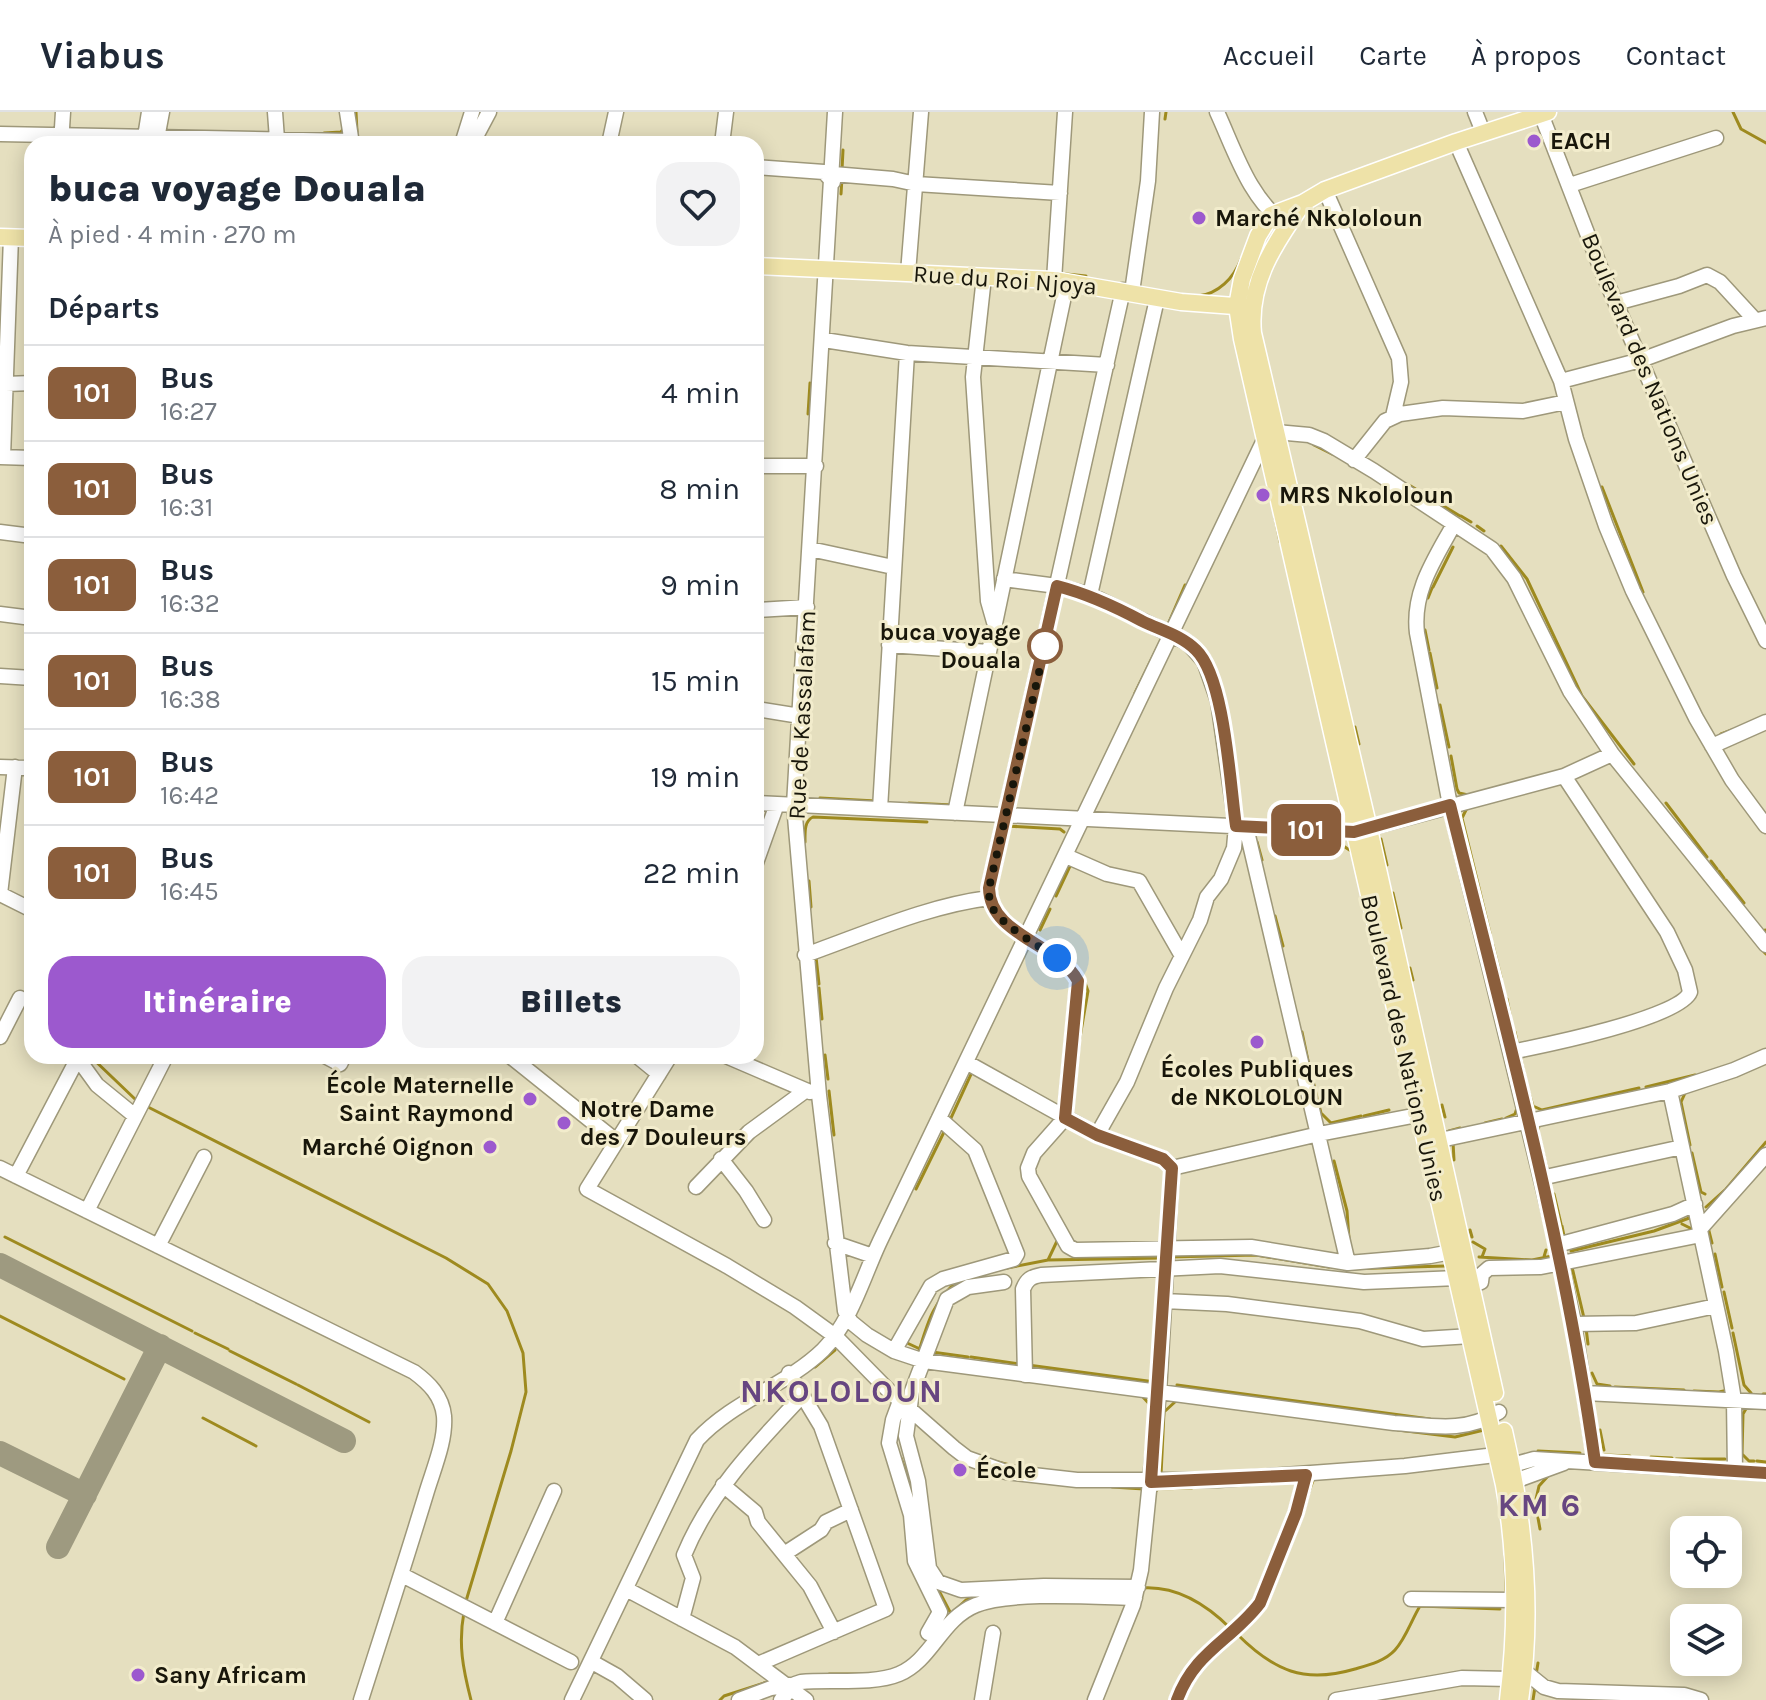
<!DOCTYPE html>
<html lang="fr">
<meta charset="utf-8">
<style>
body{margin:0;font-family:Karla,sans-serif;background:#f2f2f3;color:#1f2937;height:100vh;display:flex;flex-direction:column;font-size:30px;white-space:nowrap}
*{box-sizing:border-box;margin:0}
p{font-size:26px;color:#747a83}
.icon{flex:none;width:44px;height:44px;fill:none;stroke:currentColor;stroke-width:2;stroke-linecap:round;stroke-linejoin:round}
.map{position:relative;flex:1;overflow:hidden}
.drawer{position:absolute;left:24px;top:24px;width:740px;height:928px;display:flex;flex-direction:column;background:#fff;border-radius:24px;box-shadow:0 4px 20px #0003}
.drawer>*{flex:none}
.badge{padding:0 16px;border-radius:12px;font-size:28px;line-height:52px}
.tools{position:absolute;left:1670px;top:1404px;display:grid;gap:16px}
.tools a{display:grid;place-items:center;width:72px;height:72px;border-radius:16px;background:#fff;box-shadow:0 4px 20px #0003;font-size:40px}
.you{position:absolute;width:40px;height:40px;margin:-20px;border:6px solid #fff;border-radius:50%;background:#1a73e8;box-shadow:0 0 0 12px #1a73e833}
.map>.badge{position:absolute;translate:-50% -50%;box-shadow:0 0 0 4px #fff}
h2{padding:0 24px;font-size:30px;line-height:72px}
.round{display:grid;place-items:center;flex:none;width:84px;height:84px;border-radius:24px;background:#f2f2f3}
.overview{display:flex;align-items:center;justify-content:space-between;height:136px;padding:0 24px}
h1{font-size:38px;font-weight:800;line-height:60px}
.cta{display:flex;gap:16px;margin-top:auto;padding:16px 24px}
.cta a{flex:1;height:92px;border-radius:24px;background:#9c59ce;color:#fff;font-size:32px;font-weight:800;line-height:92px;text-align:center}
.cta a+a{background:#f2f2f3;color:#1f2937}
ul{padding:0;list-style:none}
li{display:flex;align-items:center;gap:24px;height:96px;padding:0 24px;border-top:2px solid #e0e1e3}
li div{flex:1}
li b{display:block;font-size:30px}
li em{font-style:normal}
li .badge{min-width:88px;font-weight:700;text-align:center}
header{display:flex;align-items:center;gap:48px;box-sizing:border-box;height:112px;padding:0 40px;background:#fff;border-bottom:2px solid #e0e1e3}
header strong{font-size:38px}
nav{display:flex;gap:44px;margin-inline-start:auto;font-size:28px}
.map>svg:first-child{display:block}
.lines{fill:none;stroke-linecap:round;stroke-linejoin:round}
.stream{stroke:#9e8a1f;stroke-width:3}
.taxiway{stroke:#9e9a80;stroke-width:24}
.minor-casing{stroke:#9e987a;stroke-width:17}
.major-casing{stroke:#fff;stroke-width:19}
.minor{stroke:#fff;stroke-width:14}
.major{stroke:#eee2a8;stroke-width:16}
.line-casing{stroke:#fff;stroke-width:18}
.line{stroke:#8b5e3c;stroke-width:12}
.walk{stroke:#18160a;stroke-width:8;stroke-dasharray:0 14.4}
.poi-dot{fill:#9c59ce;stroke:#f2eccc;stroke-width:3}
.stop-dot{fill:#fff;stroke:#8b5e3c;stroke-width:4}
.labels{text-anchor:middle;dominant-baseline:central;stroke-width:6;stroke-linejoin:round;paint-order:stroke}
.poi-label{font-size:24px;font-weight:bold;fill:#18160a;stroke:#f2eccc;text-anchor:start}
.street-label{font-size:24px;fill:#18160a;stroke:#f2eccc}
.stop-label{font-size:24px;font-weight:bold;fill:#18160a;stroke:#f2eccc;text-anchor:end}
.district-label{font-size:32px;font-weight:bold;letter-spacing:2px;fill:#674681;stroke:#f2eccc}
</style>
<header>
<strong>Viabus</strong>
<nav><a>Accueil</a><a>Carte</a><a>À propos</a><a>Contact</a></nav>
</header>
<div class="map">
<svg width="1766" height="1588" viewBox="0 0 1766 1588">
<rect width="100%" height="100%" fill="#e5dfbf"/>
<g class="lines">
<!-- stream -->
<path class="stream" d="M356 0 357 20
M1733 0 1741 17 1766 31
M1165 7 1166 0
M324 21 341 20 344 16
M842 58 843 38
M841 82 842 66
M1066 162 1086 164
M1198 184C1218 182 1234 166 1241 147
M808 302 810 271
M1314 333 1332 342
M1409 373 1460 404
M1602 375 1643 480
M1461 404 1471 410
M1275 406 1280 430
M1477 414 1484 419
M1501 434 1527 467 1582 584 1634 652
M1433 475 1453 435
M1428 486 1432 476
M1166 517 1185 473
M1425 518 1429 538
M1430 541 1437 576
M1135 581 1163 524
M1440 593 1449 635
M1355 615 1359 632
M1721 622 1732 618
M1107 642 1133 588
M1451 644 1457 677 1459 681 1468 683
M820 686 876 689
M909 691 953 693
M1666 691 1707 745
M1467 696 1462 706 1490 821
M1007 714 1060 717 1064 720
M1290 724 1331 726 1351 739
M1381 727 1387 753
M805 730C805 721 804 709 813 705L927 710
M1257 730 1262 748
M1711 749 1717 757
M1719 759 1724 766
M1726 768 1744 791
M809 769 811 795
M1393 781 1401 816
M1056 784 1071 752
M1275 804 1283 834
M1040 818 1050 797
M1765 818 1766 820
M1493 833 1501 865
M1764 840 1766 842
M816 845 819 872
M1410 856 1413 868
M819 876 822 907
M1507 887 1510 902
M1302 920 1310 958
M1515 920 1518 934
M1079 931 1088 879 1084 868
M1520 942 1525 965
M825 943 828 967
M90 944 136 988
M1311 961 1321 1001 1331 1011 1361 1004
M1646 975 1695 963
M829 979 834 1023
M1686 979 1681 990 1690 1033
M1529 981 1533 994 1542 998 1639 976
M1442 993 1445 1005
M146 994 446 1146 488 1172 507 1199 523 1241 526 1280 511 1339 466 1489
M1364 1004 1389 998
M1506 1006 1515 1002 1517 996
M950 1008 972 960
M1485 1011 1502 1007
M1539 1013 1538 1020 1548 1060
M1449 1019 1460 1016
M1453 1030 1454 1048
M1692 1041 1701 1080 1705 1082
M1334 1049 1347 1099 1349 1127
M916 1077 945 1018
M1554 1082 1561 1112
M1706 1095 1726 1077 1766 1030
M1682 1112 1696 1119
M1562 1114 1564 1124
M1708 1115 1712 1131
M1470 1118 1472 1125
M5 1125 192 1219
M1473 1130 1485 1137 1482 1145
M1571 1139 1654 1119 1692 1105
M1715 1142 1722 1175
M1170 1145 1256 1143 1329 1155
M1479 1145 1532 1148 1552 1144
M1048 1148 1058 1127
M1543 1148 1546 1138
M1572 1155 1584 1206
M1007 1156 1048 1148 1162 1146
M1345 1157 1445 1154
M1724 1180 1732 1216
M0 1204 124 1267
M1586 1216 1588 1232
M195 1221 228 1237
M1733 1221 1744 1273 1751 1281
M905 1230 920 1237
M230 1239 296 1272
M932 1240 968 1245
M918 1242C928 1210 932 1192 957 1169
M971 1245 1020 1252
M1028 1253 1155 1270
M815 1255 835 1238
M1592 1261 1597 1272 1610 1274
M298 1273 369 1310
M1177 1273 1430 1307
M1615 1275 1684 1278
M1694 1279 1719 1280 1728 1278
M1763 1282H1766
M1142 1284 1153 1296
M1747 1295 1743 1302 1742 1342 1749 1349H1754
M203 1306 256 1334
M711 1306 722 1298
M1398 1318 1455 1325 1484 1318
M1600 1318 1604 1338
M1538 1339 1580 1341
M1605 1343 1630 1344
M1651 1345 1672 1346
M901 1346 912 1376
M1676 1347H1725
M994 1349 1018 1355
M1757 1349 1766 1350
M1161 1363 1164 1300 1176 1289
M1680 1363H1687
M1112 1375 1144 1377
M1155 1380 1158 1377 1192 1376
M1307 1385 1314 1366
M1536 1387 1539 1374 1548 1364
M1538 1406 1540 1417
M1505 1444 1506 1484
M937 1475 950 1500
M1143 1476C1178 1474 1207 1493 1231 1517
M464 1500C458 1532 463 1557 471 1588
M941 1511 966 1488 980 1484
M1237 1522C1274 1559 1304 1572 1355 1557 1369 1553 1385 1549 1395 1538 1406 1526 1411 1509 1420 1494L1500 1497
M829 1562H865
M1536 1563 1538 1551
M720 1588 724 1584 770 1569
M1533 1588 1535 1575"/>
<!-- taxiway -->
<path class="taxiway" d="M0 1153 344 1329
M0 1341 85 1383
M58 1435 160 1234"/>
<defs>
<path id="minor" d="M275 0 277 27
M347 0 352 32
M835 0 794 693 819 983 845 1199 851 1210 867 1223 894 1239 924 1249 1394 1311C1435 1314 1463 1321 1499 1300
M1217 0C1235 39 1250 89 1287 113
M1475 0 1483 20
M1541 2 1601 157 1734 464 1766 529
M0 22 351 29
M145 25 149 0
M1456 30 1561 269 1576 327 1606 414 1633 479 1696 606 1732 668 1766 714
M61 32 63 0
M156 32 162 0
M462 32 472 0
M472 32 489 0
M609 32 616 0
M722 32 726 0
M756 55 824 60 833 70
M833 62 893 67 916 72 1060 81
M1570 73 1716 26
M1325 78 1399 246 1401 270 1393 304
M908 161 921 0
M984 165 973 265 988 489 994 510
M1054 168 1065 0
M1123 178 989 776C990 824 1058 831 1078 869L1065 1006 1034 1041 1028 1056 1029 1064 1068 1134 1075 1138 1251 1135 1348 1151 1430 1144 1451 1140
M1132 180 1148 69 1152 0
M1616 191 1679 174 1707 163 1720 170 1755 208
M824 228 907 241 1107 253
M1561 269 1641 248 1733 214 1766 206
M6 272 32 271
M0 345 32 346
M3 345 11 125
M1354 348 1385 309 1400 302 1443 296 1523 299 1566 290
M756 354H816
M1454 412C1435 447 1412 479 1417 521L1450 693 1557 1133 1574 1212 1595 1350
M0 420 32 424
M810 437 893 455
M1004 467 1057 474 1090 483 1188 531 1204 549 1218 589 1236 714 1234 736 1221 767 1207 785 1200 808 1166 876 1127 970 1097 1023
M1090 483 1157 187
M756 498 807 495
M0 502 32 506
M889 533 989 540
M0 564 32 566
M756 597 800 604
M1712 634 1766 610
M0 655 32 656
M756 691 1354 720 1564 664 1612 642
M880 697 907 241
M955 701 1067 170
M1246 715 1348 1151
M1066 744 1107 762 1139 769 1182 844
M756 751 777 692
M0 782 15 655
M0 782 32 798
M805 843C865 822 926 794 989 786
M0 925 20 886
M1511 940C1541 934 1681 906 1690 880L1685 858 1667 820 1564 664
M76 944 97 973 135 1004
M325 944 340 952 344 944
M510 944 615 1028
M637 944 659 962
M670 944 587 1077 727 1154 795 1195 835 1224 888 1278 954 1336 967 1346 1006 1360 1077 1368H1218L1405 1354 1487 1344 1508 1338
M726 944 810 980
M966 950 1097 1023 1163 1047 1172 1056 1319 1022 1428 1001
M1670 979 1726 1239 1734 1288 1735 1359
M1431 1030 1670 979 1734 958 1766 944
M721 1047 746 1079 764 1108
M0 1056 414 1260C429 1271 442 1284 444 1304 446 1329 433 1358 426 1382 405 1451 383 1519 361 1588
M16 1064 79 944
M1541 1066 1682 1035
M696 1075 749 1020 805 979
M87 1099 166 944
M1700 1117 1766 1043
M835 1131 873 1144
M1557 1133 1673 1102 1695 1092
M158 1134 204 1045
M1004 1170 968 1175 947 1187 912 1279 906 1324 918 1369 929 1456 938 1470 961 1478 1044 1474 1138 1475
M1471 1173 1481 1170 1482 1162 1489 1156 1541 1155 1701 1123
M1164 1189 1227 1192 1360 1209 1423 1227 1471 1224
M1574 1212 1636 1211 1716 1194
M894 1239 931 1174 943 1167 1014 1147 1017 1142 975 1038 939 1006
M1025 1263 1023 1177C1027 1167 1031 1165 1041 1163L1220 1154 1364 1170 1457 1166
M1585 1281 1766 1290
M900 1289 893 1308 889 1331 911 1403 915 1449 940 1500 928 1521
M1501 1356 1534 1347 1766 1361
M723 1373 755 1400 758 1410 810 1474 834 1520
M1504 1373 1564 1351
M784 1442 821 1418 826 1410 851 1398
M402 1463 571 1550
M626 1477 735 1535 806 1588
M1411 1487 1515 1488
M682 1507 693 1466 684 1443C710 1380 756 1333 802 1284
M495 1511 554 1379
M592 1550 617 1564 645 1588
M758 1552 886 1497 821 1314 789 1261
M1523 1558 1544 1575 1558 1579 1684 1583 1701 1588
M572 1588 697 1328C733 1289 787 1273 823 1238 851 1210 863 1165 880 1129L1265 326 1276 320 1309 323 1324 329 1374 359 1492 437 1514 466 1570 579 1612 642 1766 833
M739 1588 771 1576 790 1573
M781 1588 795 1572 801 1570C829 1567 873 1573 899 1562 932 1548 941 1507 976 1493 1011 1479 1095 1485 1135 1486
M982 1588 993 1521
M1095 1588 1133 1493 1141 1458 1159 1280 1172 1056
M1177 1588C1195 1540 1231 1529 1260 1491L1296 1401 1306 1363
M1336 1588 1462 1566 1511 1567"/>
<path id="major" d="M1303 91C1275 131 1248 170 1253 221L1369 717 1495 1281
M0 125 32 126
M756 154 1054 168 1181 190 1248 195
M1504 1319C1524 1406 1534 1499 1520 1588
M1508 1588C1517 1516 1517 1444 1504 1373L1242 227 1237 194 1242 167 1258 124 1271 103 1303 91 1325 78 1456 30 1548 0"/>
</defs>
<!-- minor casing -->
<use href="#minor" class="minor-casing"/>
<!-- major casing -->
<use href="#major" class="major-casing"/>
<!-- minor -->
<use href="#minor" class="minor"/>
<!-- major -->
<use href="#major" class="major"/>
</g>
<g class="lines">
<defs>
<path id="line" d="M1177 1588C1195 1539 1231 1529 1260 1491L1296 1401 1306 1363 1151 1370 1172 1056 1163 1047 1097 1023 1065 1006 1078 869C1058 831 990 824 989 776L1057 474C1088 482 1114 494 1142 509 1160 518 1181 523 1196 538 1225 566 1230 673 1236 714L1354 720 1450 693C1504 911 1564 1128 1595 1350L1766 1361"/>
</defs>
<!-- line casing -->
<use href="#line" class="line-casing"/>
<!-- line -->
<use href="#line" class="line"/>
<!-- walk -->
<path class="walk" d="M1045 534 1047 526 989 776C989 782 989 789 992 795 1000 812 1040 835 1057 846"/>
</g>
<!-- markers -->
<g class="poi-dot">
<circle cx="1534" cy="29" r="8"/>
<circle cx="1199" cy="106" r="8"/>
<circle cx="1263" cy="383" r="8"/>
<circle cx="1257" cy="930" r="8"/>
<circle cx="530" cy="987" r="8"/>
<circle cx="564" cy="1011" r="8"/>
<circle cx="490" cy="1035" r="8"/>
<circle cx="960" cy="1358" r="8"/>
<circle cx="138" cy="1563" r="8"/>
</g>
<circle class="stop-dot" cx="1045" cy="534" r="16"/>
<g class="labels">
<!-- poi labels -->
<g class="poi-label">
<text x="1550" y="29">EACH</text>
<text x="1215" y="106">Marché Nkololoun</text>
<text x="1279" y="383">MRS Nkololoun</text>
<text x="1257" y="957" text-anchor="middle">Écoles Publiques<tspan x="1257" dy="28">de NKOLOLOUN</tspan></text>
<text x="514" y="973" text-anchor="end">École Maternelle<tspan x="514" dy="28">Saint Raymond</tspan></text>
<text x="580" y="997">Notre Dame<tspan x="580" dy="28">des 7 Douleurs</tspan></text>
<text x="474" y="1035" text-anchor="end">Marché Oignon</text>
<text x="976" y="1358">École</text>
<text x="154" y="1563">Sany Africam</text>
</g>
<!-- street labels -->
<g class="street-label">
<text transform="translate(1005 168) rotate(4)">Rue du Roi Njoya</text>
<text transform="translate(1650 267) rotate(67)">Boulevard des Nations Unies</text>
<text transform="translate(802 603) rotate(-87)">Rue de Kassalafam</text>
<text transform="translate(1404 936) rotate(77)">Boulevard des Nations Unies</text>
</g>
<!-- stop labels -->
<g class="stop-label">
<text x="1021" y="520">buca voyage<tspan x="1021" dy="28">Douala</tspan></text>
</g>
<!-- district labels -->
<g class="district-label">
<text x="842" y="1279">NKOLOLOUN</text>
<text x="1540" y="1393">KM 6</text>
</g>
</g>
</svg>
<div class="tools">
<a><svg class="icon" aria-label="locate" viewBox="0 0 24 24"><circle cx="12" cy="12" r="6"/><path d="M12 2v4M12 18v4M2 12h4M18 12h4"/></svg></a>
<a><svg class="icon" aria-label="layers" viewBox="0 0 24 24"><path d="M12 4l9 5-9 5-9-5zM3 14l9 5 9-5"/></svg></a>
</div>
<div class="you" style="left:1057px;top:846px"></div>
<b class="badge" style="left:1306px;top:718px;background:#8b5e3c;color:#fff">101</b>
<section class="drawer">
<div class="overview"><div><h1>buca voyage Douala</h1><p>À pied · 4 min · 270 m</p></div><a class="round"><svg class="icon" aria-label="heart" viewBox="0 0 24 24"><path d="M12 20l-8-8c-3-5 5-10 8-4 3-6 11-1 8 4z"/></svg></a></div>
<h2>Départs</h2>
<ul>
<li><span class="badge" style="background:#8b5e3c;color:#fff">101</span><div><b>Bus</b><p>16:27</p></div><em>4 min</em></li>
<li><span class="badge" style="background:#8b5e3c;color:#fff">101</span><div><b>Bus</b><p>16:31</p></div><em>8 min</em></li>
<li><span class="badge" style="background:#8b5e3c;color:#fff">101</span><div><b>Bus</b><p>16:32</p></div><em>9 min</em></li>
<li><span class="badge" style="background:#8b5e3c;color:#fff">101</span><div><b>Bus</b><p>16:38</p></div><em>15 min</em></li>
<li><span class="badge" style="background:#8b5e3c;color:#fff">101</span><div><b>Bus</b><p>16:42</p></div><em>19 min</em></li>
<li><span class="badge" style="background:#8b5e3c;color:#fff">101</span><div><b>Bus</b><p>16:45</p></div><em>22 min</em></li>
</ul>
<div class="cta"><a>Itinéraire</a><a>Billets</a></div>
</section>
</div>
